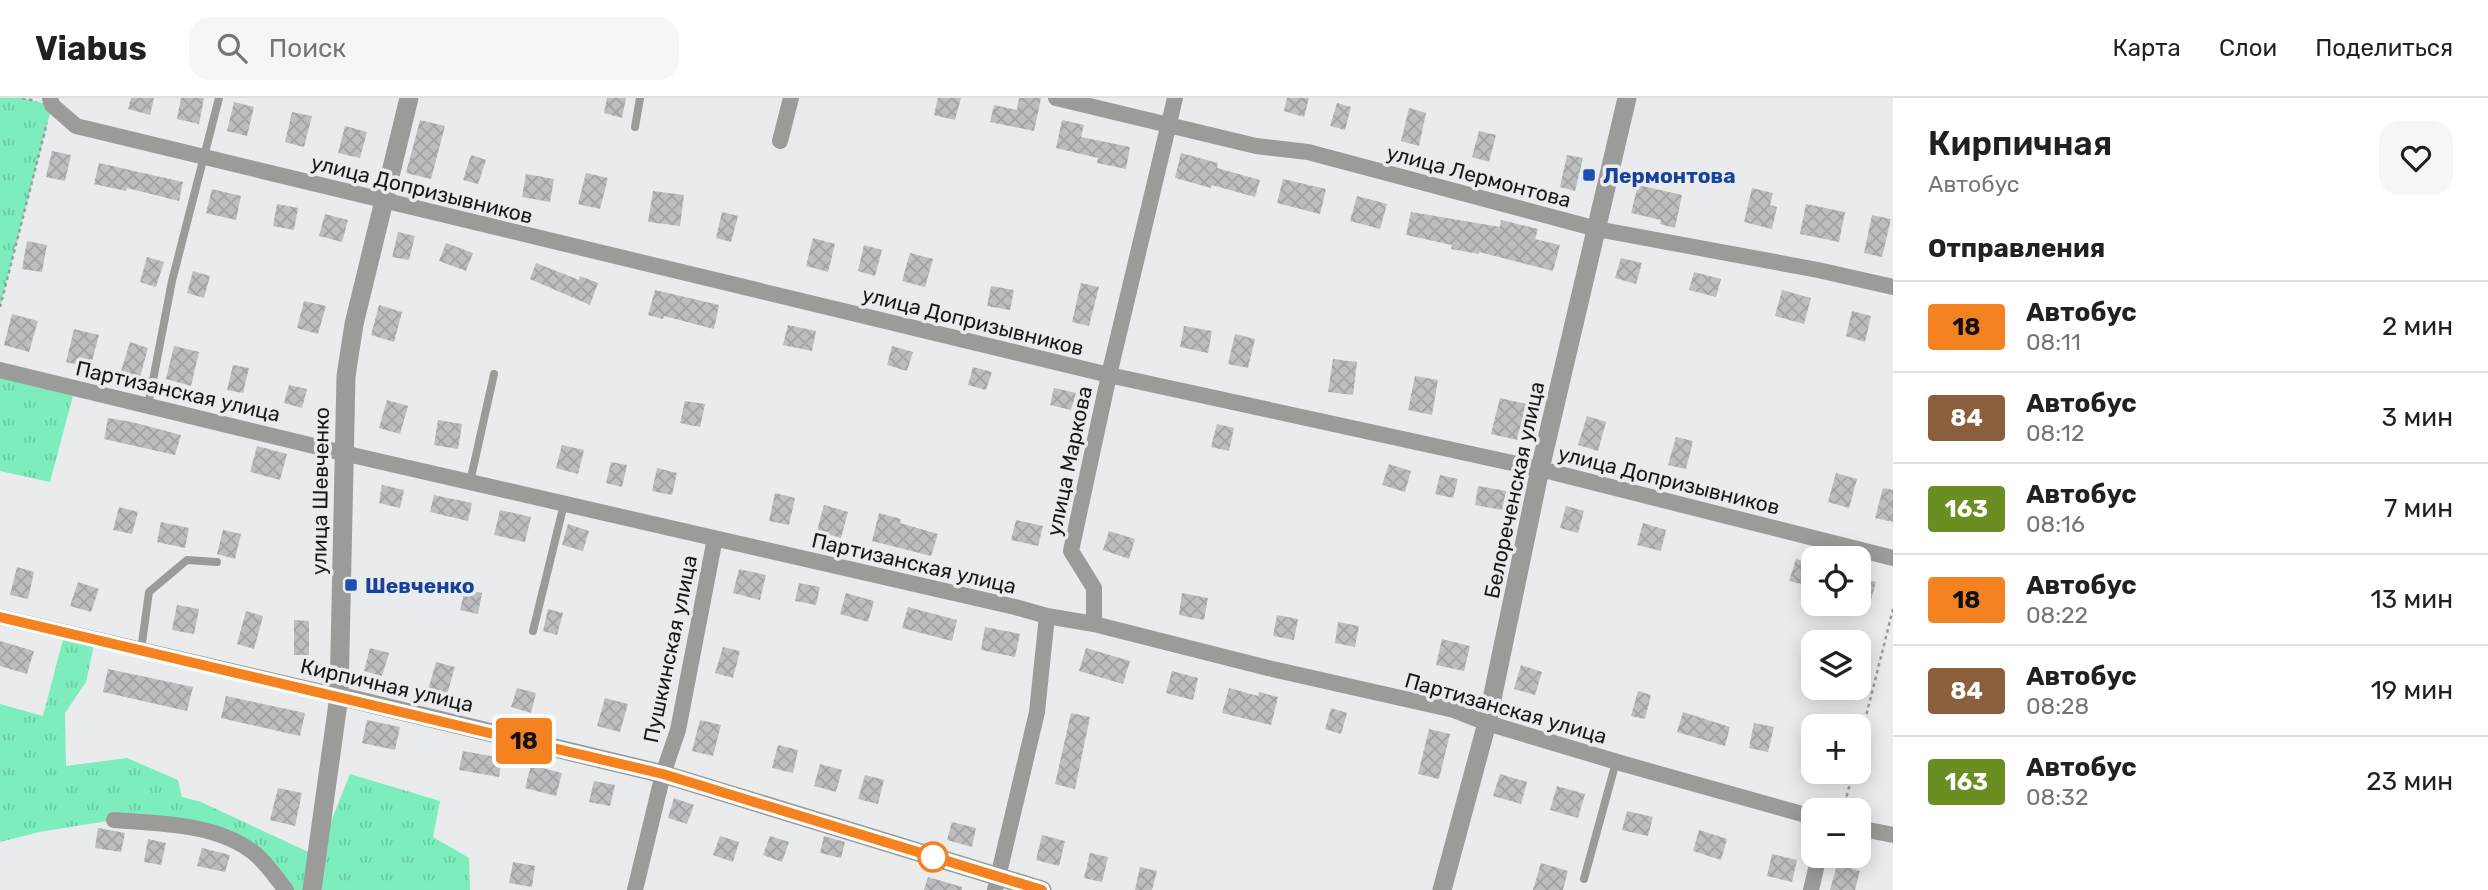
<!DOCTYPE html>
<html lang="ru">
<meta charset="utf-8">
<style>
body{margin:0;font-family:Rubik,sans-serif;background:#f6f6f6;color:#202124;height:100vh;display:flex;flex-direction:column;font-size:26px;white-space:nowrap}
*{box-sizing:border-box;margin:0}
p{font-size:23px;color:#757577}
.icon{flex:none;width:38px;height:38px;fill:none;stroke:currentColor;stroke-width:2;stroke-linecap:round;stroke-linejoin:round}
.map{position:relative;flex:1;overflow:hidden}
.panel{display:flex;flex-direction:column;background:#fff;width:595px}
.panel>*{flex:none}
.badge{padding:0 14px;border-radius:5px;font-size:24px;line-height:46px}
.fabs{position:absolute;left:1801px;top:448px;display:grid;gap:14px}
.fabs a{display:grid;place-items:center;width:70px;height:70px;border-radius:14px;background:#fff;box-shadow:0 4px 18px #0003;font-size:35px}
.map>.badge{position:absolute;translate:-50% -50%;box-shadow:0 0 0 4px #fff}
h2{padding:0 35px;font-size:26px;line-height:63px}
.round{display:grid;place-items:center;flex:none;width:74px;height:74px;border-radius:21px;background:#f6f6f6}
.overview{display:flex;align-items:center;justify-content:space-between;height:119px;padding:0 35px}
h1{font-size:33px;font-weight:600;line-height:52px}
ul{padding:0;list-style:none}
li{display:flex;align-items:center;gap:21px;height:91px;padding:0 35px;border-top:2px solid #e0e0e0}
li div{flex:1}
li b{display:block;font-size:26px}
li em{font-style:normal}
li .badge{min-width:77px;font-weight:700;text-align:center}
header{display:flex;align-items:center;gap:42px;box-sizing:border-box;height:98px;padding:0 35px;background:#fff;border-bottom:2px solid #e0e0e0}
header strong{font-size:33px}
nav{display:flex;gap:38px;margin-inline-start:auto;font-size:24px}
.search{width:490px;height:63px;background:#f6f6f6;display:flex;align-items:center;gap:18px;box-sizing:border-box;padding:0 24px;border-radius:21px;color:#757577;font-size:26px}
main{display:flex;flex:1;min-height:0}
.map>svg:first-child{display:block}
.grass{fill:url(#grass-tufts)}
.building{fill:url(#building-cross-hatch)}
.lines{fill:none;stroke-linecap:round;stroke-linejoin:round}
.path{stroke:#9a9b9d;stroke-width:2.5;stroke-dasharray:3.5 3.5;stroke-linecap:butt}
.service{stroke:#9b9b9a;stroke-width:8}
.minor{stroke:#9b9b9a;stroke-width:16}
.tertiary{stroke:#9b9b9a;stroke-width:19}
.line-casing{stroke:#fff;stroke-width:16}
.line{stroke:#f58220;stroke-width:10}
.transit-dot{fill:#1a4fb4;stroke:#eaebed;stroke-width:2.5}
.stop-dot{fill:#fff;stroke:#f58220;stroke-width:3.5}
.labels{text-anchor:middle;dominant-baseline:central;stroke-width:7;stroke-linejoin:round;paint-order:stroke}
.transit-label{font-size:21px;font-weight:bold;fill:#164399;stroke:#eaebed;text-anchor:start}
.street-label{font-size:21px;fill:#19191a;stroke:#eaebed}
</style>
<header>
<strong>Viabus</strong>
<div class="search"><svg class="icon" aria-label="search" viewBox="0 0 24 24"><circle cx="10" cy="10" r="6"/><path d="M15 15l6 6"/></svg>Поиск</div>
<nav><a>Карта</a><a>Слои</a><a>Поделиться</a></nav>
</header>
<main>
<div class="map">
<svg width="1893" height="792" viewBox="0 0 1893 792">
<defs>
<pattern id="grass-tufts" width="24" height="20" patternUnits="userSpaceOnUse" patternTransform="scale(1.75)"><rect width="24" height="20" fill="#7dedbe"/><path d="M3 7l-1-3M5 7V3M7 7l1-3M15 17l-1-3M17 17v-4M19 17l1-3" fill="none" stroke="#6bcba3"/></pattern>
<pattern id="building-cross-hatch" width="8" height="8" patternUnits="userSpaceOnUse" patternTransform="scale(1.75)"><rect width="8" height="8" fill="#bdbdc0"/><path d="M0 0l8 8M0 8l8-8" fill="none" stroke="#a2a2a4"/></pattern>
</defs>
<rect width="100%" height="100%" fill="#eaebed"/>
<!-- grass -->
<path class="grass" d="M0 0H22L52 7 0 209Z
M0 272 75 290 50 384 0 373Z
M65 534 95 542 86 584 65 615 66 668 127 660 178 682 182 699 201 704 317 758 350 676 440 703 433 739 469 760 470 792H286L227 738 114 722 39 734 0 744V606L43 618Z"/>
<!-- building -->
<path class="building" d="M131 0H154L150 17 128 11Z
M181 0H204L199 26 177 21Z
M607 0H626L622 20 604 15Z
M938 0H961L955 22 934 17Z
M1019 0H1041L1034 33 990 24 994 7 1017 12Z
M1287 0H1309L1304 19 1284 13Z
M234 4 254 9 247 38 227 33Z
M1337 5 1351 9 1345 32 1330 28Z
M1409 10 1426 15 1419 48 1401 43Z
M292 14 312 18 304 49 285 44Z
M420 22 445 28 431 81 406 75Z
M1062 22 1084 27 1081 39 1130 49 1126 71 1097 65 1098 60 1056 50Z
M345 28 367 34 360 60 338 55Z
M1479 33 1496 37 1489 64 1472 59Z
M52 53 71 57 65 83 46 79Z
M1181 55 1218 65 1217 70 1260 82 1255 99 1212 87 1211 90 1175 80Z
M471 57 486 62 478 86 463 82Z
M1567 57 1583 60 1575 93 1560 89Z
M99 65 183 84 179 103 127 90 126 93 94 86Z
M586 75 608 80 600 111 578 106Z
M526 76 554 81 550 104 522 99Z
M1283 81 1326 91 1320 116 1277 105Z
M1638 87 1682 97 1675 130 1660 126 1661 122 1631 115Z
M1752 90 1773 95 1770 107 1777 109 1772 131 1744 124Z
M212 91 241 98 236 122 206 115Z
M653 93 684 97 680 128 648 124Z
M1357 98 1387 106 1380 131 1350 123Z
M277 106 298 110 294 132 273 128Z
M1806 106 1845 114 1839 144 1800 136Z
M722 114 738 118 731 144 716 140Z
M1411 114 1500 129 1501 122 1538 131 1535 141 1560 147 1553 173 1479 154V156L1451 151 1452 147 1406 137Z
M325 116 348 122 342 144 319 138Z
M1872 117 1891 121 1882 159 1864 155Z
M398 134 415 138 409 162 392 159Z
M813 140 835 146 828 174 806 168Z
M27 143 47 147 42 174 22 171Z
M446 145 473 155 466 173 439 163Z
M864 147 882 152 875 178 858 173Z
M910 155 933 161 925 189 902 183Z
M147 159 164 164 156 189 140 184Z
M1621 160 1642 165 1636 186 1615 180Z
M536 165 579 182 580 178 598 185 590 207 530 181Z
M193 173 210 178 204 200 187 195Z
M1694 174 1721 181 1716 199 1689 192Z
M1081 185 1099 189 1089 228 1072 224Z
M991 188 1014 192 1010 212 987 208Z
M655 192 719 207 714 231 664 218 663 221 648 217Z
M1782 192 1811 200 1804 226 1775 218Z
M304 203 326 208 318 236 297 230Z
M379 207 402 214 394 244 371 237Z
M1852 213 1871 218 1865 244 1846 238Z
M12 216 38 223 29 254 4 247Z
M788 227 816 233 812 253 783 247Z
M1184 228 1212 233 1208 255 1180 249Z
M74 231 99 237 90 270 66 264Z
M1235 236 1255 241 1248 270 1228 266Z
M130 244 148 250 140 279 121 273Z
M174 248 199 254 191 288 166 281Z
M892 248 913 254 907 273 887 267Z
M1333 261 1357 264 1353 297 1328 294Z
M233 267 249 270 243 295 227 292Z
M973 269 992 274 986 292 968 287Z
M1415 278 1438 282 1432 317 1408 312Z
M289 287 307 291 302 310 284 305Z
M1054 290 1076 295 1071 312 1050 307Z
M1500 300 1526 306 1517 342 1491 336Z
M387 302 408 308 400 336 379 330Z
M685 303 705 306 700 329 680 325Z
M1587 318 1606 324 1598 353 1578 347Z
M108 320 132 324 181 337 175 357 104 341Z
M438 322 462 326 458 351 434 347Z
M1217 326 1234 330 1229 353 1211 349Z
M1676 339 1693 343 1686 371 1668 367Z
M562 347 584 352 578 376 556 370Z
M257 348 287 356 280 382 250 374Z
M611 364 627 367 622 389 606 385Z
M1389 366 1411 373 1405 394 1382 387Z
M657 370 677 375 672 397 652 393Z
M1836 375 1857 381 1849 410 1828 404Z
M1440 377 1458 381 1453 400 1435 396Z
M382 387 404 392 400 410 379 405Z
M1478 388 1506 393 1502 412 1475 407Z
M1883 390 1893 392V424L1875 420Z
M775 395 795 400 789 427 769 423Z
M434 397 472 405 468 423 430 414Z
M824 407 848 414 841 440 817 433Z
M1566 408 1584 413 1578 435 1560 430Z
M119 409 138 414 132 436 113 432Z
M500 412 531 419 525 444 494 437Z
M879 415 901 421 900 425 938 436 931 458 872 443Z
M1016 422 1043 428 1038 448 1011 442Z
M161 424 189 430 185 450 157 444Z
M1643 425 1666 432 1661 453 1637 447Z
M568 426 589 433 583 453 562 447Z
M223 432 241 436 235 461 217 456Z
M1109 433 1135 441 1129 461 1103 452Z
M1796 461 1812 466 1805 487 1789 483Z
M17 469 34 474 28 501 10 497Z
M739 471 766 477 760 502 733 495Z
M1858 479 1876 484 1870 505 1858 501Z
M78 484 99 491 91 514 70 508Z
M799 485 820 489 816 507 795 503Z
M465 491 482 495 478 516 460 512Z
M846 495 874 503 868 524 840 516Z
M1182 495 1208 500 1204 522 1179 517Z
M177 507 199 511 194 536 172 532Z
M908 509 957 522 952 543 902 530Z
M548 511 563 515 557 537 543 533Z
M246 513 263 518 254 551 237 546Z
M1277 517 1298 521 1294 542 1273 538Z
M294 522 309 523V557H294Z
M1338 524 1359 528 1355 549 1335 545Z
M985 529 1020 536 1015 559 981 552Z
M1442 541 1470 548 1464 573 1436 567Z
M0 543 34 553 27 576 0 568Z
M723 549 740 553 733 580 715 575Z
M370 550 389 555 382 578 364 573Z
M1086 550 1130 563 1123 586 1079 573Z
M436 564 455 569 447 596 428 592Z
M1521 567 1542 574 1535 597 1514 591Z
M108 571 193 589 187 613 103 594Z
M1172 573 1198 580 1193 602 1166 595Z
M517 590 536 595 531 615 511 609Z
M1229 590 1258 598 1259 594 1278 599 1271 627 1222 615Z
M1638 593 1651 597 1645 621 1631 618Z
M226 598 305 615 300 638 221 620Z
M605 600 628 606 620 634 597 628Z
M1331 610 1347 615 1341 636 1325 631Z
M1683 614 1730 629 1725 648 1677 634Z
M1071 615 1090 619 1075 691 1055 686Z
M367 622 400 629 395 652 362 645Z
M700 622 721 627 713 658 692 653Z
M1754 625 1774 629 1768 654 1749 650Z
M1429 631 1450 636 1439 681 1418 676Z
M778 647 798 652 793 675 772 670Z
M463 653 502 660 499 679 459 672Z
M820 666 842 672 836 694 814 688Z
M531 667 562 675 556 698 525 690Z
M1500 676 1527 684 1521 706 1493 698Z
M865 677 884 682 878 706 858 701Z
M594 683 615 687 610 708 589 704Z
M1557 688 1585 696 1578 720 1550 712Z
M278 690 302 695 295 728 270 722Z
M674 700 694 707 687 726 668 720Z
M1627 713 1653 719 1648 738 1622 732Z
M952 724 976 730 972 749 947 742Z
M98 730 125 735 121 754 95 750Z
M1699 732 1727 741 1721 762 1693 753Z
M1042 737 1065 743 1059 768 1036 762Z
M720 738 739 744 733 764 713 757Z
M770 738 789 744 782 764 763 757Z
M824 738 845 744 841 760 820 755Z
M148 741 166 745 161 767 144 764Z
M202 750 230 757 225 774 197 768Z
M1090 755 1108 759 1102 784 1084 780Z
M1772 756 1797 762 1792 784 1767 778Z
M513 764 535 768 532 789 509 785Z
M1541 765 1568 773 1563 792H1533Z
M1837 767 1860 773 1855 792H1830Z
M1140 769 1157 773 1152 792H1135Z
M928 779 962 789V792H924Z"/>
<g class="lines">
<!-- path -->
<path class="path" d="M22 0 36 3
M0 209 47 25
M1858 650 1893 511
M1843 712 1853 674"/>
<!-- service -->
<path class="service" d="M635 29 640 0
M148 308 172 183 219 0
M470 384 494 276
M533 533 564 406
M141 552 149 494 187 462 217 464
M1584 781 1616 664"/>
<!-- minor -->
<path class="minor" d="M50 0 52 7 76 28 1109 277 1540 371 1893 460
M1056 0 1256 48 1308 54 1597 131 1818 172 1893 189
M780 43 791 0
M0 272 343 355 1015 509 1047 518 1094 526 1268 570 1454 612 1487 625 1624 666 1813 719
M0 519 339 598
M1094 526V490L1071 453 1109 277 1175 0
M114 722C160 726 216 725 254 755 266 764 276 780 286 792
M1858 730 1893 737
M635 792 663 676 678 632 715 440
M995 792 1037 614 1047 518
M1811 792 1819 758"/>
<!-- tertiary -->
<path class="tertiary" d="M339 598 663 676 1042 792
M312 792 339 598 346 278 354 226 409 0
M1442 792 1487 625 1540 371 1627 0"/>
</g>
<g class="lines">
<defs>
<path id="line" d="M0 519 663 676 1042 792"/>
</defs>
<!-- line casing -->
<use href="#line" class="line-casing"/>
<!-- line -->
<use href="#line" class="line"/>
</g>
<!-- markers -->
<g class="transit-dot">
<rect x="1582" y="70" width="14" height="14" rx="3.5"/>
<rect x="344" y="480" width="14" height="14" rx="3.5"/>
</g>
<circle class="stop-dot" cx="933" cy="759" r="14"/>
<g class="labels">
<!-- transit labels -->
<g class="transit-label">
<text x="1603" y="77">Лермонтова</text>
<text x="365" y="487">Шевченко</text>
</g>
<!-- street labels -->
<g class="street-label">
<text transform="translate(1479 78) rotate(15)">улица Лермонтова</text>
<text transform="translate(422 91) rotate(14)">улица Допризывников</text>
<text transform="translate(973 223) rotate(14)">улица Допризывников</text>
<text transform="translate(178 293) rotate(13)">Партизанская улица</text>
<text transform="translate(1069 363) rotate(-78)">улица Маркова</text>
<text transform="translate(1669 382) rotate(14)">улица Допризывников</text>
<text transform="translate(1514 392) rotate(-78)">Белореченская улица</text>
<text transform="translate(320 393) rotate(-89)">улица Шевченко</text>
<text transform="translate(914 465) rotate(13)">Партизанская улица</text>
<text transform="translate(670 551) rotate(-78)">Пушкинская улица</text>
<text transform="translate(387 587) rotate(13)">Кирпичная улица</text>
<text transform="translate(1506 610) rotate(16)">Партизанская улица</text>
</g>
</g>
</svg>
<div class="fabs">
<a><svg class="icon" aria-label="locate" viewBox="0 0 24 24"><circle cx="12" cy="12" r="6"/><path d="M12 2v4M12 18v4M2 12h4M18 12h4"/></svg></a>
<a><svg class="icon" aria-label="layers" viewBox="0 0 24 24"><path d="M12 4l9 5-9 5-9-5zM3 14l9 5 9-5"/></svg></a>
<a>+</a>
<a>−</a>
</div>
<b class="badge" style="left:524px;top:643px;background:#f58220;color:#111">18</b>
</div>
<section class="panel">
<div class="overview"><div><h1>Кирпичная</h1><p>Автобус</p></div><a class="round"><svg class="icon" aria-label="heart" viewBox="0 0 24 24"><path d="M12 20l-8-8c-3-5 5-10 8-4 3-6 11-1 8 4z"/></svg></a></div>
<h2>Отправления</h2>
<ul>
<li><span class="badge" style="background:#f58220;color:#111">18</span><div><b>Автобус</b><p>08:11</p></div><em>2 мин</em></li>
<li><span class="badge" style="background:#8b5e3c;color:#fff">84</span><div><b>Автобус</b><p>08:12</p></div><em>3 мин</em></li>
<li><span class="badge" style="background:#6b8e23;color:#fff">163</span><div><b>Автобус</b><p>08:16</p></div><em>7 мин</em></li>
<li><span class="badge" style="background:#f58220;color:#111">18</span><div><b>Автобус</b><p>08:22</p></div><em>13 мин</em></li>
<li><span class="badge" style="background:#8b5e3c;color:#fff">84</span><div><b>Автобус</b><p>08:28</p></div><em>19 мин</em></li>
<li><span class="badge" style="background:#6b8e23;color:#fff">163</span><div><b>Автобус</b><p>08:32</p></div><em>23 мин</em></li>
</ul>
</section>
</main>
